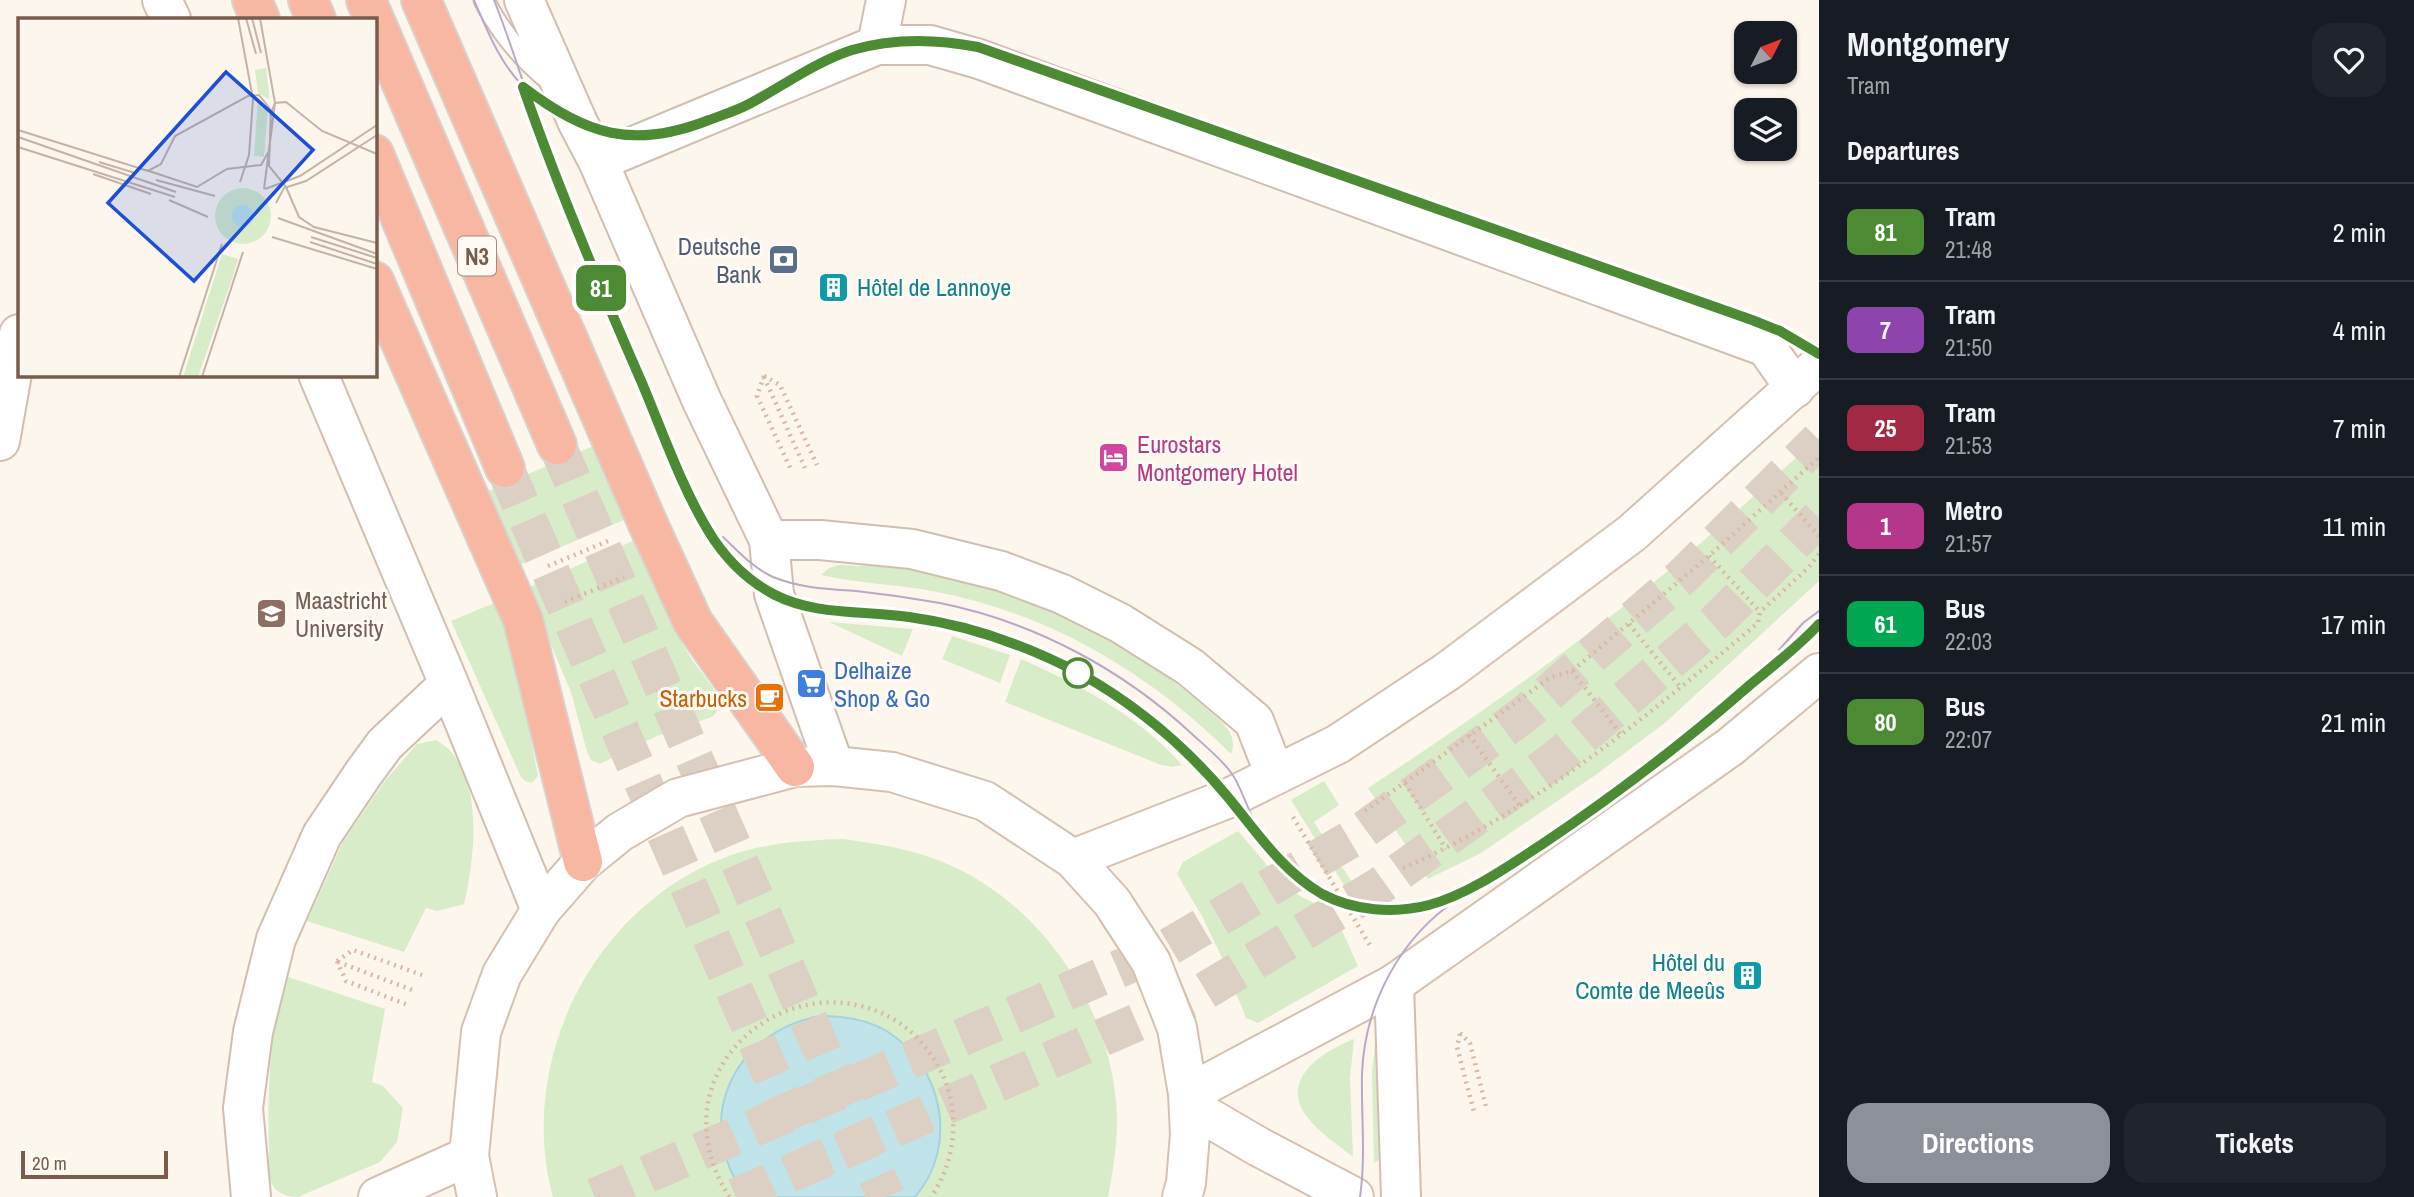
<!DOCTYPE html>
<meta charset="utf-8">
<style>
body{margin:0;font-family:"Archivo Narrow",sans-serif;background:#20242c;color:#f1f3f6;height:100vh;display:flex;flex-direction:column;font-size:26px;white-space:nowrap}
*{box-sizing:border-box;margin:0}
p{font-size:23px;color:#9ea1a6}
.icon{flex:none;width:38px;height:38px;fill:none;stroke:currentColor;stroke-width:2;stroke-linecap:round;stroke-linejoin:round}
.map{position:relative;flex:1;overflow:hidden}
.sheet{display:flex;flex-direction:column;background:#171b24;width:595px}
.sheet>*{flex:none}
.badge{padding:0 14px;border-radius:10px;font-size:24px;line-height:46px}
.needle{width:46px;rotate:48deg}
.tools{position:absolute;left:1734px;top:21px;display:grid;gap:14px}
.tools a{display:grid;place-items:center;width:63px;height:63px;border-radius:14px;background:#171b24;box-shadow:0 2px 5px #0004;font-size:35px}
.scale{position:absolute;left:21px;bottom:18px;width:147px;box-sizing:border-box;padding-left:7px;border:4px solid #7a5c4d;border-top:0;font-size:19px;line-height:24px;white-space:nowrap;color:#7a5c4d;-webkit-text-stroke:5px #fffaf3;paint-order:stroke}
.map>.badge{position:absolute;translate:-50% -50%;box-shadow:0 0 0 4px #fff}
h2{padding:0 28px;font-size:26px;line-height:63px}
.round{display:grid;place-items:center;flex:none;width:74px;height:74px;border-radius:21px;background:#20242c}
.headline{display:flex;align-items:center;justify-content:space-between;height:119px;padding:0 28px}
h1{font-size:33px;font-weight:700;line-height:52px}
.button{display:flex;gap:14px;margin-top:auto;padding:14px 28px}
.button a{flex:1;height:80px;border-radius:21px;background:#8c9099;color:#fff;font-size:28px;font-weight:700;line-height:80px;text-align:center}
.button a+a{background:#20242c;color:#f1f3f6}
ul{padding:0;list-style:none}
li{display:flex;align-items:center;gap:21px;height:98px;padding:0 28px;border-top:2px solid #363941}
li div{flex:1}
li b{display:block;font-size:26px}
li em{font-style:normal}
li .badge{min-width:77px;font-weight:700;text-align:center}
main{display:flex;flex:1;min-height:0}
.map>svg:first-child{display:block}
.green{fill:#d8ecc9}
.water{fill:#bfe3e8;stroke:#a5d3da;stroke-width:2}
.lines{fill:none;stroke-linecap:round;stroke-linejoin:round}
.primary-tunnel{stroke:#dcd0c4;stroke-width:38;stroke-dasharray:38 19;stroke-linecap:butt}
.highway-tunnel{stroke:#dcd0c4;stroke-width:38;stroke-dasharray:38 19;stroke-linecap:butt}
.lane-casing{stroke:#d1beb0;stroke-width:23}
.street-casing{stroke:#d1beb0;stroke-width:42}
.secondary-casing{stroke:#d6c0b0;stroke-width:42}
.highway-casing{stroke:#dad1cd;stroke-width:42}
.path{stroke:#d9b8a5;stroke-width:4.5;stroke-dasharray:2 5;stroke-linecap:butt}
.lane{stroke:#fff;stroke-width:19}
.street{stroke:#fff;stroke-width:38}
.secondary{stroke:#fff;stroke-width:38}
.highway{stroke:#f7b7a3;stroke-width:38}
.tram{stroke:#b9a8c9;stroke-width:2}
.line-casing{stroke:#fff;stroke-width:16}
.line{stroke:#4c8b33;stroke-width:10}
.stop-dot{fill:#fff;stroke:#4c8b33;stroke-width:3.5}
.labels{text-anchor:middle;dominant-baseline:central;stroke-width:6;stroke-linejoin:round;paint-order:stroke}
.shield{fill:#fffaf3;stroke:#a28b7f;stroke-width:2}
.shield-label{font-size:23px;font-weight:bold;fill:#7a5c4d}
.service-label{font-size:24px;fill:#4e5e75;stroke:#fffaf3;text-anchor:end}
.culture-label{font-size:24px;fill:#0d838f;stroke:#fffaf3;text-anchor:start}
.hotel-label{font-size:24px;fill:#b23c85;stroke:#fffaf3;text-anchor:start}
.education-label{font-size:24px;fill:#785e54;stroke:#fffaf3;text-anchor:start}
.shop-label{font-size:24px;fill:#366cbe;stroke:#fffaf3;text-anchor:start}
.food-label{font-size:24px;fill:#c56008;stroke:#fffaf3;text-anchor:end}
.inset-road{fill:none;stroke:#c5b3a7;stroke-width:2}
.view{fill:#1d4ed8;fill-opacity:0.15;stroke:#1d4ed8;stroke-width:3.5}
.inset-edge{fill:none;stroke:#7a5c4d;stroke-width:3.5}
</style>
<main>
<div class="map">
<svg width="1819" height="1197" viewBox="0 0 1819 1197">
<rect width="100%" height="100%" fill="#fdf6ec"/>
<!-- green -->
<path class="green" d="M1819 437V581L1666 722 1597 774 1481 853 1428 879 1368 788C1464 725 1558 659 1648 587 1707 540 1763 487 1819 437Z
M593 446 626 519 517 566 484 493Z
M635 540C653 580 668 621 691 658 700 672 720 692 720 708L712 717 657 736 600 764 591 760 587 752 571 692 527 588Z
M839 565C883 567 929 567 972 580 1055 604 1136 647 1201 704 1216 718 1240 731 1231 754 1151 674 1051 614 937 592 899 584 860 584 821 575L829 568Z
M494 603 513 647 538 776 532 783 525 781 521 777 451 621Z
M829 622 913 629 902 656Z
M952 636 1010 655 1000 683 942 659Z
M1021 659C1080 685 1139 716 1182 765L1173 767 1161 765 1005 702Z
M436 740C486 767 475 859 464 904L437 911 426 908 404 952 307 921 343 842 385 781 417 744Z
M1324 781 1339 805 1314 822 1356 889 1355 893 1347 890 1291 800Z
M1238 831 1277 877 1300 896 1334 913 1358 966 1258 1023 1246 1018 1223 960 1203 918 1177 874 1183 862Z
M844 839C878 844 911 849 943 862 1038 901 1107 1000 1116 1102 1119 1134 1114 1165 1108 1197H553C514 1055 601 893 744 851 777 842 810 840 844 839Z
M285 976 385 1009 372 1082 383 1086 403 1108 397 1142 380 1162 298 1197C287 1197 276 1194 271 1182 268 1173 269 1160 269 1150 267 1093 270 1031 285 976Z
M1354 1039 1350 1078 1353 1157C1338 1145 1320 1133 1308 1118 1277 1080 1323 1051 1354 1039Z
M1375 1043 1380 1049 1383 1157 1374 1163 1372 1074Z"/>
<!-- water -->
<path class="water" d="M820 1016C844 1016 868 1019 888 1032 943 1067 959 1146 915 1197H747C690 1124 732 1032 820 1016Z"/>
<g class="lines">
<!-- primary-tunnel -->
<path class="primary-tunnel" d="M595 1197 1167 948 1351 839 1522 716 1681 578 1819 440
M736 1197 1193 998 1381 885 1556 759 1719 619 1819 518"/>
<!-- highway-tunnel -->
<path class="highway-tunnel" d="M557 445 886 1197
M505 468 825 1197"/>
<defs>
<path id="lane" d="M484 0C500 32 522 58 550 81"/>
<path id="street" d="M162 0 171 19
M524 0 578 123 598 161 702 401 769 540 774 594 834 766
M877 45 886 0
M598 161 877 45H930L979 59 1766 347 1795 388
M318 374 449 684 541 910
M0 441 19 334
M769 540H820L912 549 1001 571 1062 594 1120 623 1190 667 1254 721 1275 775
M1394 984 1401 1197
M251 1197 243 1108 253 1032 276 939 322 835 363 774 385 744 449 684"/>
<path id="secondary" d="M1073 859 1229 798 1338 744 1448 671 1632 533 1819 365
M1188 1094 1394 984 1730 747 1819 673
M1189 1106 1259 1147 1354 1197
M378 1197 469 1156
M477 1197 469 1156 481 1032 502 974 541 910 583 862 620 832 678 798 795 767 834 766 892 772 985 801 1073 859 1112 902 1151 962 1177 1028 1188 1094 1190 1134 1186 1183 1182 1197"/>
<path id="highway" d="M252 0 260 19
M308 0 316 19
M366 0 557 445
M421 0 648 524 693 622 795 767
M374 154 505 468
M374 281 523 620 583 862"/>
</defs>
<!-- lane casing -->
<use href="#lane" class="lane-casing"/>
<!-- street casing -->
<use href="#street" class="street-casing"/>
<!-- secondary casing -->
<use href="#secondary" class="secondary-casing"/>
<!-- highway casing -->
<use href="#highway" class="highway-casing"/>
<!-- path -->
<path class="path" d="M764 376 780 385 817 465
M764 376 757 396 792 472
M764 377 805 468
M1781 493 1819 536
M1709 556 1760 612
M548 566 608 541
M565 602 624 577
M1629 624 1681 688
M1572 671 1622 736
M1469 735 1520 806
M1405 783 1446 849
M1365 811 1551 677 1572 671 1709 556 1817 459 1819 455
M1293 817 1371 947
M1403 868C1536 810 1647 716 1758 623L1760 612 1809 567 1819 554
M337 961 353 950 422 975
M337 961 346 981 408 1005
M338 962 415 991
M1460 1033 1470 1043 1487 1111
M1460 1034 1457 1047 1474 1112
M729 1197C719 1180 711 1163 708 1143 693 1058 775 988 856 1005 881 1010 903 1022 920 1041 934 1057 945 1075 950 1096 958 1131 951 1168 931 1197"/>
<!-- lane -->
<use href="#lane" class="lane"/>
<!-- street -->
<use href="#street" class="street"/>
<!-- secondary -->
<use href="#secondary" class="secondary"/>
<!-- highway -->
<use href="#highway" class="highway"/>
<!-- tram -->
<path class="tram" d="M474 0C487 30 500 64 524 87 563 126 626 146 680 132 692 128 703 122 715 118 726 113 738 110 749 104 783 85 815 61 852 50 893 38 937 39 978 47L1752 320 1780 331 1819 354
M494 0C519 63 537 130 561 193 588 264 620 333 650 403 669 447 689 509 719 545 755 590 792 608 849 613 868 615 889 614 909 617 968 626 1028 646 1081 674 1125 699 1165 731 1200 767 1245 812 1278 878 1341 902 1402 925 1452 895 1505 868
M723 537C738 551 753 568 773 577 800 588 827 589 856 591 884 594 912 598 940 603 1034 622 1122 669 1192 734 1205 746 1219 757 1230 771 1242 787 1246 807 1256 824
M1779 650 1803 623 1819 611
M1499 872 1609 798 1702 726 1819 624
M1360 1197C1366 1155 1361 1115 1362 1073 1365 1004 1400 937 1458 899"/>
</g>
<g class="lines">
<defs>
<path id="line" d="M1819 354 1780 331 1752 320 978 47C937 39 893 38 852 50 815 62 783 86 749 104 736 111 722 115 709 120 633 150 586 135 523 87 558 188 599 285 642 383 663 433 681 486 709 532 725 558 748 581 775 595 817 616 863 610 909 617 968 625 1028 646 1081 674 1136 705 1187 748 1227 796 1256 831 1282 871 1322 894 1354 911 1394 914 1429 905 1469 894 1507 867 1541 845 1614 796 1685 742 1751 684 1774 665 1799 646 1819 624"/>
</defs>
<!-- line casing -->
<use href="#line" class="line-casing"/>
<!-- line -->
<use href="#line" class="line"/>
</g>
<!-- icons -->
<defs>
<symbol id="bank-square" viewBox="-11 -11 22 22"><rect x="-9" y="-9" width="18" height="18" rx="4" fill="#5c6f8a" stroke="#fffaf3"/><path d="M-6-4H6V4H-6ZM0-2.3a2.3 2.3 0 1 0 0 4.6a2.3 2.3 0 1 0 0-4.6Z" fill="#fff"/></symbol>
<symbol id="building-square" viewBox="-11 -11 22 22"><rect x="-9" y="-9" width="18" height="18" rx="4" fill="#0f9aa8" stroke="#fffaf3"/><path d="M-4-6H4V6H1V3H-1V6H-4ZM-2.5-4.3h1.7v1.8h-1.7ZM.8-4.3h1.7v1.8H.8ZM-2.5-1h1.7V.8h-1.7ZM.8-1h1.7V.8H.8Z" fill="#fff"/></symbol>
<symbol id="hotel-square" viewBox="-11 -11 22 22"><rect x="-9" y="-9" width="18" height="18" rx="4" fill="#d1479c" stroke="#fffaf3"/><path d="M-6-4.5h1.5V1H6V5H4.5V3h-9V5H-6ZM-4 0a1.8 1.8 0 1 1 3.6 0ZM.5 0V-2.5h3Q6-2.5 6 0Z" fill="#fff"/></symbol>
<symbol id="university-square" viewBox="-11 -11 22 22"><rect x="-9" y="-9" width="18" height="18" rx="4" fill="#8d6e63" stroke="#fffaf3"/><path d="M0-5L7-2L0 1L-7-2ZM-4 1L0 2.5L4 1V4Q0 6-4 4Z" fill="#fff"/></symbol>
<symbol id="supermarket-square" viewBox="-11 -11 22 22"><rect x="-9" y="-9" width="18" height="18" rx="4" fill="#3f7fe0" stroke="#fffaf3"/><path d="M-6-5.5h2.5l.6 2H6L4.5 2H-2.5L-4.4-4H-6ZM-1.5 3.2a1.3 1.3 0 1 0 .1 0ZM3 3.2a1.3 1.3 0 1 0 .1 0Z" fill="#fff"/></symbol>
<symbol id="cafe-square" viewBox="-11 -11 22 22"><rect x="-9" y="-9" width="18" height="18" rx="4" fill="#e8710a" stroke="#fffaf3"/><path d="M-5.5-4.5H6V0H3Q3 3.5 0 3.5H-2.5Q-5.5 3.5-5.5 0ZM3-3.2v2h1.7v-2ZM-6 4.5H4V6H-6Z" fill="#fff"/></symbol>
</defs>
<g fill-rule="evenodd">
<use href="#bank-square" x="766" y="242" width="35" height="35"/>
<use href="#building-square" x="816" y="270" width="35" height="35"/>
<use href="#hotel-square" x="1096" y="440" width="35" height="35"/>
<use href="#university-square" x="254" y="596" width="35" height="35"/>
<use href="#supermarket-square" x="794" y="666" width="35" height="35"/>
<use href="#cafe-square" x="752" y="680" width="35" height="35"/>
<use href="#building-square" x="1730" y="958" width="35" height="35"/>
</g>
<!-- markers -->
<circle class="stop-dot" cx="1078" cy="673" r="14"/>
<g class="labels">
<!-- shield labels -->
<rect class="shield" x="458" y="236.5" width="38" height="39" rx="5"/>
<g class="shield-label">
<text x="477" y="256">N3</text>
</g>
<!-- service labels -->
<g class="service-label">
<text x="761" y="246">Deutsche<tspan x="761" dy="28">Bank</tspan></text>
</g>
<!-- culture labels -->
<g class="culture-label">
<text x="857" y="287">Hôtel de Lannoye</text>
<text x="1725" y="962" text-anchor="end">Hôtel du<tspan x="1725" dy="28">Comte de Meeûs</tspan></text>
</g>
<!-- hotel labels -->
<g class="hotel-label">
<text x="1137" y="444">Eurostars<tspan x="1137" dy="28">Montgomery Hotel</tspan></text>
</g>
<!-- education labels -->
<g class="education-label">
<text x="295" y="600">Maastricht<tspan x="295" dy="28">University</tspan></text>
</g>
<!-- shop labels -->
<g class="shop-label">
<text x="834" y="670">Delhaize<tspan x="834" dy="28">Shop &amp; Go</tspan></text>
</g>
<!-- food labels -->
<g class="food-label">
<text x="747" y="698">Starbucks</text>
</g>
</g>
<!-- overview -->
<g transform="translate(18 18)">
<rect width="359" height="359" fill="#fdf6ec"/>
<path d="M248 50 251 74V81L240 75 237 52ZM240 79 250 91 246 139 236 138ZM197 198a28 28 0 1 1 56 0a28 28 0 1 1-56 0ZM204 236 220 241 215 258 180 359H165Z" fill="#d8ecc9"/>
<path d="M214 198a11 11 0 1 1 22 0a11 11 0 1 1-22 0Z" fill="#bfe3e8"/>
<path class="inset-road" d="M220 0 235 81 231 137 222 164M228 0 238 36M234 0 243 35M242 0 257 85 246 171M252 98 257 85 268 84 304 113 359 136M0 112 130 153 143 146 157 118 230 78 241 77 253 92 251 148 268 169 281 199 296 209 359 225M0 119 158 174M0 129 157 179M81 144 117 155M128 152 179 169 209 151 243 147 251 133M75 156 133 176M138 162 197 178M247 171 282 158 359 107M151 182 190 199M258 185 266 170 288 163 359 117M260 200 359 236M254 219 359 251M293 219 359 240M292 224 359 246M161 359 204 226M184 359 225 234"/>
<path class="view" d="M208 54 295 132 176 263 90 185Z"/>
<rect width="359" height="359" class="inset-edge"/>
</g>
</svg>
<div class="tools">
<a><svg class="needle" viewBox="-14 -14 28 28"><path d="M0-13l5 13h-10z" fill="#e53935"/><path d="M0 13l5-13h-10z" fill="#9ea1a6"/></svg></a>
<a><svg class="icon" aria-label="layers" viewBox="0 0 24 24"><path d="M12 4l9 5-9 5-9-5zM3 14l9 5 9-5"/></svg></a>
</div>
<div class="scale">20 m</div>
<b class="badge" style="left:601px;top:288px;background:#4c8b33;color:#fff">81</b>
</div>
<section class="sheet">
<div class="headline"><div><h1>Montgomery</h1><p>Tram</p></div><a class="round"><svg class="icon" aria-label="heart" viewBox="0 0 24 24"><path d="M12 20l-8-8c-3-5 5-10 8-4 3-6 11-1 8 4z"/></svg></a></div>
<h2>Departures</h2>
<ul>
<li><span class="badge" style="background:#4c8b33;color:#fff">81</span><div><b>Tram</b><p>21:48</p></div><em>2 min</em></li>
<li><span class="badge" style="background:#8e44ad;color:#fff">7</span><div><b>Tram</b><p>21:50</p></div><em>4 min</em></li>
<li><span class="badge" style="background:#a12944;color:#fff">25</span><div><b>Tram</b><p>21:53</p></div><em>7 min</em></li>
<li><span class="badge" style="background:#b5378c;color:#fff">1</span><div><b>Metro</b><p>21:57</p></div><em>11 min</em></li>
<li><span class="badge" style="background:#00a651;color:#fff">61</span><div><b>Bus</b><p>22:03</p></div><em>17 min</em></li>
<li><span class="badge" style="background:#4c8b33;color:#fff">80</span><div><b>Bus</b><p>22:07</p></div><em>21 min</em></li>
</ul>
<div class="button"><a>Directions</a><a>Tickets</a></div>
</section>
</main>
